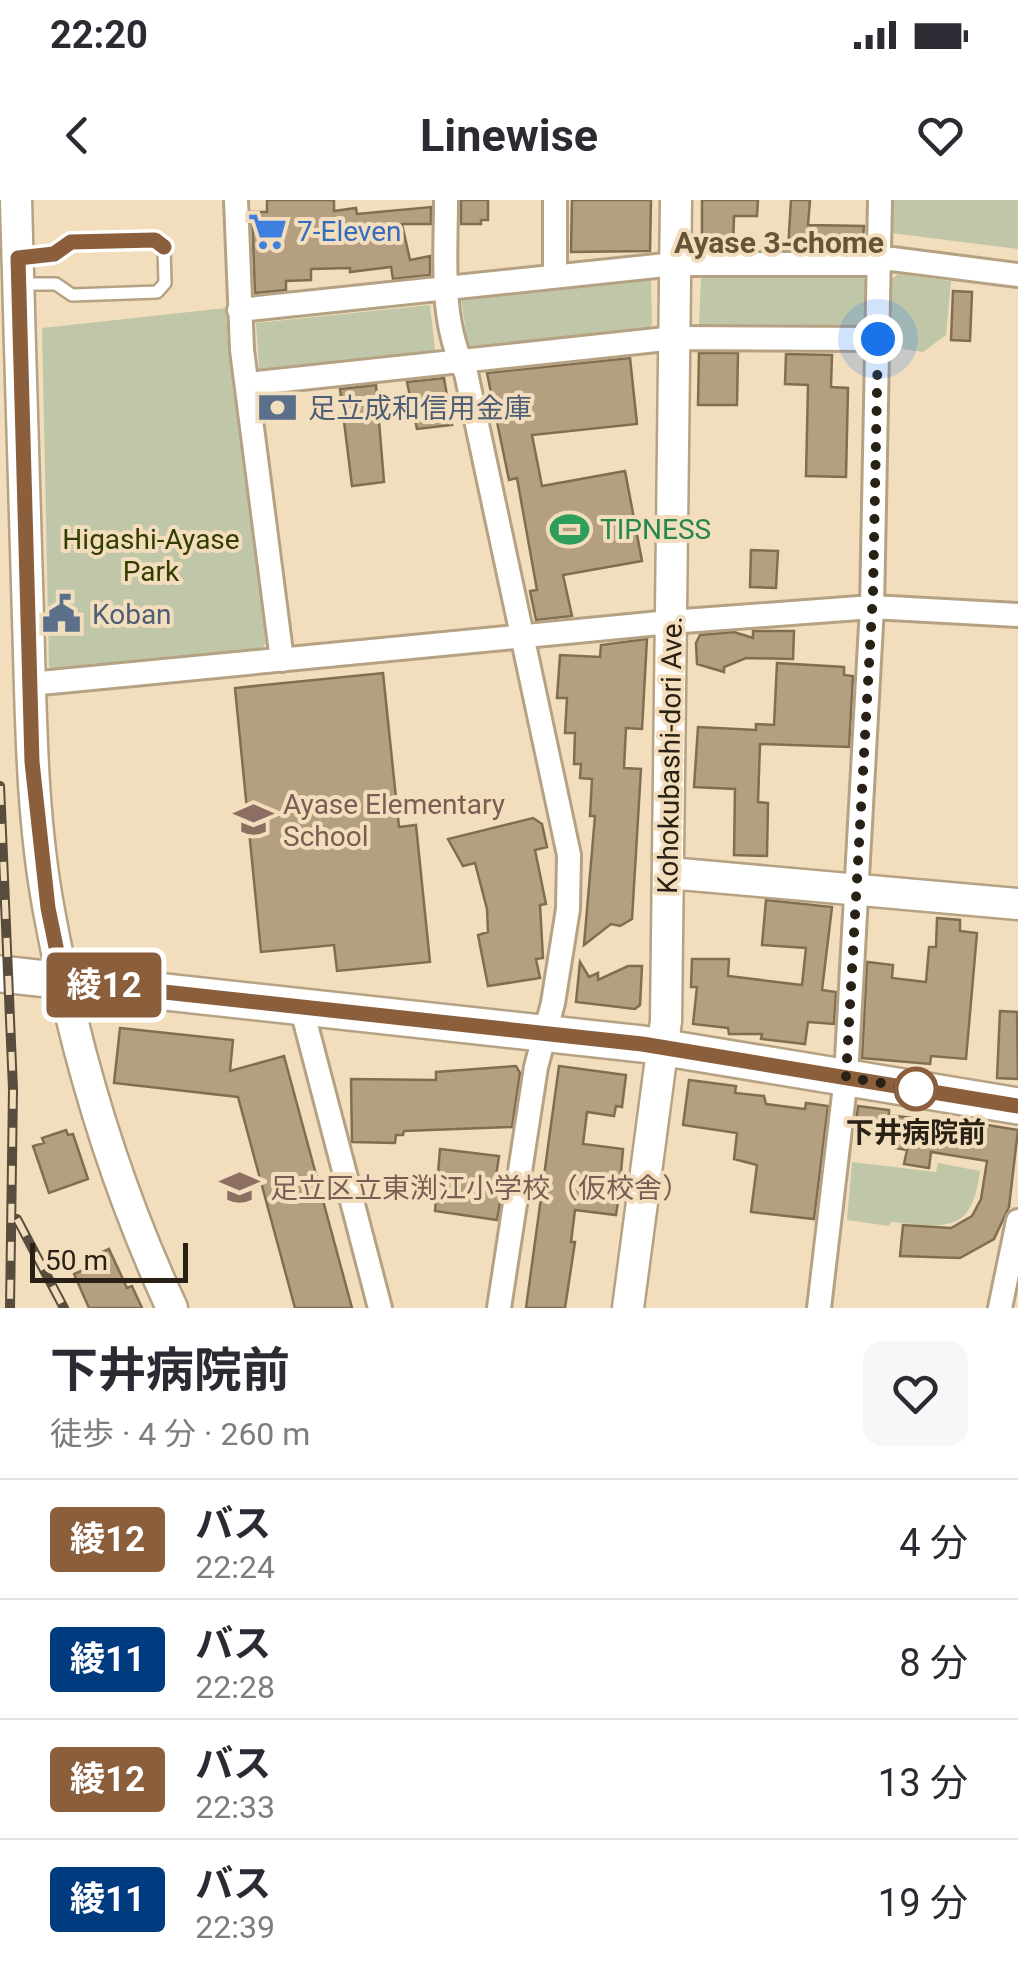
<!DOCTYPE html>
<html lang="ja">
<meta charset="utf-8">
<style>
body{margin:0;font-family:Roboto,"Noto Sans JP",sans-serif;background:#f7f7f7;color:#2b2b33;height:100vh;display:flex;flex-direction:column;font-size:38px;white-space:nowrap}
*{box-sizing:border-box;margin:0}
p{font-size:32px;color:#7c7c81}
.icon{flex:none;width:55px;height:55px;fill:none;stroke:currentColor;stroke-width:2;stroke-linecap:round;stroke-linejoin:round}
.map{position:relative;height:1108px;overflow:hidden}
.drawer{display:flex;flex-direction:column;background:#fff;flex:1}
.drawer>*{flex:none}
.badge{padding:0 20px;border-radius:8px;font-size:35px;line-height:65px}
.scale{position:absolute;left:30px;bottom:25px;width:158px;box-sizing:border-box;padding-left:10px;border:5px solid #292115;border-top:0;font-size:28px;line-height:35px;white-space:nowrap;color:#292115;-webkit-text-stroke:8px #f2debd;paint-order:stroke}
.you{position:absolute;width:50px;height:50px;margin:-25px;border:8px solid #fff;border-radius:50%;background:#1a73e8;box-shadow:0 0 0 15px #1a73e833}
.map>.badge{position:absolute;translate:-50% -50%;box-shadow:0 0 0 5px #fff}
.round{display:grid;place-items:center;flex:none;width:105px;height:105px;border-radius:20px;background:#f7f7f7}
.summary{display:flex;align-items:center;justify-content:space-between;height:170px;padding:0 50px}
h1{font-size:48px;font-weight:700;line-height:75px}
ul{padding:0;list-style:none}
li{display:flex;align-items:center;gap:30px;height:120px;padding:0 50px;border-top:2px solid #e1e1e2}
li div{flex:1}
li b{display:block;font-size:38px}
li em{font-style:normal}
li .badge{min-width:110px;font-weight:700;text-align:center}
.status{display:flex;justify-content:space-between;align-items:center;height:70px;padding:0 50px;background:#fff;direction:ltr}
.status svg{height:28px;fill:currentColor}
header{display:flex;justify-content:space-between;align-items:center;height:130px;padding:0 50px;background:#fff;font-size:45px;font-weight:700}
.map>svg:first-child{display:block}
.green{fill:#c0c7a9}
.building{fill:#b4a081;stroke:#806e50;stroke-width:2.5}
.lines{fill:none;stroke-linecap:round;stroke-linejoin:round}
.lane-casing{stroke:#b5a282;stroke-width:16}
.street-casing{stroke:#b5a282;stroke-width:28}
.secondary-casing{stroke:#b5a282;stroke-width:35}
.primary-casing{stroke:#b5a282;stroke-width:40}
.lane{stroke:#fff;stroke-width:11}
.street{stroke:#fff;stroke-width:22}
.secondary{stroke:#fff;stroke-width:30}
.primary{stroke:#fff;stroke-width:35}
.rail-casing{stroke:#584d3c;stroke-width:10}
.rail{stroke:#f2debd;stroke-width:6;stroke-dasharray:19;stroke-linecap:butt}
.line-casing{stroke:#fff;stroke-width:22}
.line{stroke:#8b5e3c;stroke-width:15}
.walk{stroke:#292115;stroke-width:10;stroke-dasharray:0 18}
.stop-dot{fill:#fff;stroke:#8b5e3c;stroke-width:5}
.labels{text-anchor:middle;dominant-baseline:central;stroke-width:8;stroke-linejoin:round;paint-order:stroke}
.shop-label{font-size:28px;fill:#366cbe;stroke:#f2debd;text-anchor:start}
.service-label{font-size:28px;fill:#4e5e75;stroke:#f2debd;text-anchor:start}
.leisure-label{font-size:28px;fill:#27864d;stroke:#f2debd;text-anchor:start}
.park-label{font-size:28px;fill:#343d00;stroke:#f2debd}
.street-label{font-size:28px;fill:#292115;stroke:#f2debd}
.education-label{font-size:28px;fill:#785e54;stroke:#f2debd;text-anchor:start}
.stop-label{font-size:28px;font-weight:bold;fill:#292115;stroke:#f2debd}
.neighbourhood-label{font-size:30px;font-weight:bold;fill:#655437;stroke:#f2debd}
</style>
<div class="status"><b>22:20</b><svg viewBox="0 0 49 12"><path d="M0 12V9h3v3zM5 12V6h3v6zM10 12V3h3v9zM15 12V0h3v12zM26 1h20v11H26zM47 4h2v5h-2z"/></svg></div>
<header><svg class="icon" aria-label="back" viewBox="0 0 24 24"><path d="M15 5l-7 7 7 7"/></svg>Linewise<svg class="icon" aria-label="heart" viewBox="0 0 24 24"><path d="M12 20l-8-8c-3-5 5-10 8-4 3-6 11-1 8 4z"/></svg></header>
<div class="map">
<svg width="1018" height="1108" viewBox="0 0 1018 1108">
<rect width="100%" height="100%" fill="#f2debd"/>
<!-- green -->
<path class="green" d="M892 0H1018V49L891 33Z
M708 70 866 75V127L862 132 706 130 699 125 701 77Z
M647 73 651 78 652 124 645 133 472 152 468 146 461 98 465 92Z
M898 74 951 81 946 135 923 152 889 147 892 79Z
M430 105 436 159 260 180 256 123Z
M226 108 228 144 236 161 266 443 260 451 58 472 49 467 42 128Z
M852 962 936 972 938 963 980 971C972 1035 946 1027 891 1022L889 1026 847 1020Z"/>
<!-- building -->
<path class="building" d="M267 0H334V11L356 8 357 14 431 7V24H402L410 60 430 56V75L393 79 391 67 350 72V68L311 69V80L286 81V90L255 93 252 12H267Z
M461 0H488V20H481V24H461Z
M572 0H651L650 51 571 52Z
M702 0H758L757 16H734L733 49H702Z
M791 0H810L808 25 864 26 862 49H788Z
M953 91 972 92 970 141 951 140Z
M699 153H738L737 205H698Z
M786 154 832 155 831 187 848 188 846 277 806 276 808 185 785 184Z
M630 158 637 224 532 235 542 286 625 271 642 361 563 375 572 416 536 420 530 391 537 390 517 278 509 280 487 173Z
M444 178 452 225 417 229 407 182Z
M376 185 384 282 352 286 340 189Z
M751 350 778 351 776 388 750 387Z
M753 431H794L793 459 746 458 724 467V472L697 464 696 443 700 435 734 432 753 438Z
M647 439 642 529 626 528 624 568 641 569 632 719 620 726 611 724 584 745 595 616H590L592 579 580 578 581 564H574L575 533H565L567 498H557L560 455 600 457 601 445Z
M777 463 844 467V475L853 476 849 547 760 544 758 602 768 603 767 656 734 655 735 589 694 587 698 527 756 530V524L774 525Z
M383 473 399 627 416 625 430 762 337 771 334 745 261 752 235 488Z
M533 618 542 624 547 647 535 650 546 704 540 705 543 758 536 759 540 778 488 786 478 735 488 732 487 709 475 663 463 666 448 639Z
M766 700 832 707 822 790 836 792 834 824 808 822 805 844 761 839 762 834H729L728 828 693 824 697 787H691L692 759H729L728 776 802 785 806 748 762 745Z
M937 718 960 720V731L977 733 966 859 931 856 930 864 862 858 867 762 893 765 892 778 926 782 929 747H936Z
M580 762 589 777 598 773V780L628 766H642L640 805 635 809 576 802Z
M1000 811 1017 812 1018 879 997 878Z
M120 828 233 840 230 871 284 856 352 1108H295L238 897 114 883Z
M516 866 520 873 512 927 404 931 403 935H396L395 943 352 942 351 879 436 880V872Z
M559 866 626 875 622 907 616 906 614 916 587 912 583 944 623 949 619 995 616 1015 575 1010 571 1042H575L565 1108H526Z
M689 880 736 886 735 893 764 896 766 904 805 909 806 903 828 906 814 1019 751 1012 757 965 734 959 737 933 683 925Z
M858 906 889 910V915L943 922 944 918 1018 930 1009 1007 994 1039 960 1058 900 1056 903 1025 951 1028 972 1016 981 999 987 961 931 952 929 968 904 964 907 950 895 948 897 936 855 931Z
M66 930 68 935 73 934 88 979 49 993 33 946 44 943 42 938Z
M440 949 499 956 494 990 502 991 497 1020 435 1011Z
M109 1049 127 1088 132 1086 142 1108H89L74 1074 88 1068 85 1060Z"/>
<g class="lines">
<defs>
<path id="lane" d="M19 84H56L72 95 157 92 165 83 164 47 155 39 71 42 54 54 22 57"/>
<path id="street" d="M236 0 242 150 282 460
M446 0C446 57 439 121 466 173L569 655 568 709 553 803 536 867 499 1108
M555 75V0
M239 110 675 64H866L892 59 1018 75
M247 184 675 138 878 139
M30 484 670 422 872 407 1018 415
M301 806 380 1108
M819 1108 846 877 872 407 880 0
M1000 1108 1018 1021"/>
<path id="secondary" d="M16 0C20 139 23 278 28 417 31 514 31 615 49 711 74 849 113 981 172 1108
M669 673 1018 704
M628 1108 666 821 676 0"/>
<path id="primary" d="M0 774 642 844 1018 906"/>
</defs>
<!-- lane casing -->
<use href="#lane" class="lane-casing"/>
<!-- street casing -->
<use href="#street" class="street-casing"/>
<!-- secondary casing -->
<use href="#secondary" class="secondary-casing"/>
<!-- primary casing -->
<use href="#primary" class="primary-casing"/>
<!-- lane -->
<use href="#lane" class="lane"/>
<!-- street -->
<use href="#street" class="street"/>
<!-- secondary -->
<use href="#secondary" class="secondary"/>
<!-- primary -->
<use href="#primary" class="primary"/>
<defs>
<path id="rail" d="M0 586 13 889 10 1108
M17 1019 64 1108"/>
</defs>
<!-- rail casing -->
<use href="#rail" class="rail-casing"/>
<!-- rail -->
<use href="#rail" class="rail"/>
</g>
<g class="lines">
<defs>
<path id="line" d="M164 47 155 40 71 42 54 54 18 58 32 562 48 708 63 781 642 844 1018 906"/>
</defs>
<!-- line casing -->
<use href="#line" class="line-casing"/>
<!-- line -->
<use href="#line" class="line"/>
<!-- walk -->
<path class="walk" d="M878 139 873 393 846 877 916 889"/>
</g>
<!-- icons -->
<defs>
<symbol id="supermarket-bare" viewBox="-9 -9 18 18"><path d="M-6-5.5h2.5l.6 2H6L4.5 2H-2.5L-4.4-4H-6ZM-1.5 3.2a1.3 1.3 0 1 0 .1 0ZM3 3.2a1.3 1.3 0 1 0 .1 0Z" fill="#3f7fe0" stroke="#f2debd" stroke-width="2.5" paint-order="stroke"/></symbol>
<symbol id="bank-bare" viewBox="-9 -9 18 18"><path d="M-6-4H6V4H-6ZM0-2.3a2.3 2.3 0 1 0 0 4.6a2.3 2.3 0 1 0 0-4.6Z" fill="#5c6f8a" stroke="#f2debd" stroke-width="2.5" paint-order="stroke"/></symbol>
<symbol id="stadium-bare" viewBox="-9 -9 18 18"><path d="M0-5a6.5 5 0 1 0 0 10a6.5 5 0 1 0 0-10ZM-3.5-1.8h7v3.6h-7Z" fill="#2e9e5b" stroke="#f2debd" stroke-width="2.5" paint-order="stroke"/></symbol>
<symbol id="civic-bare" viewBox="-9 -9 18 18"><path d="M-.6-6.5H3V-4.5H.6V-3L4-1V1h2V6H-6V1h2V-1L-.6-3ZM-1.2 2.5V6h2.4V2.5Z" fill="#5c6f8a" stroke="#f2debd" stroke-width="2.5" paint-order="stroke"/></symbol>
<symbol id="school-bare" viewBox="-9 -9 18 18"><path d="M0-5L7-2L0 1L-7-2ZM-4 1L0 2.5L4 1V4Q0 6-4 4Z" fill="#8d6e63" stroke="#f2debd" stroke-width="2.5" paint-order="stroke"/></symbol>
</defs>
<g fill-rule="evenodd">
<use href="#supermarket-bare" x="240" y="4" width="55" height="55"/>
<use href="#bank-bare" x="250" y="180" width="55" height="55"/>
<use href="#stadium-bare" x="542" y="302" width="55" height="55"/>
<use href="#civic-bare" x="34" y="386" width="55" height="55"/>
<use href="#school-bare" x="226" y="592" width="55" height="55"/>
<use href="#school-bare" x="212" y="960" width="55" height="55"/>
</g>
<!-- markers -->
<circle class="stop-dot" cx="916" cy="889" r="20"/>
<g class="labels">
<!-- shop labels -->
<g class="shop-label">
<text x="297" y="31">7-Eleven</text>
</g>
<!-- service labels -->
<g class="service-label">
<text x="308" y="208">足立成和信用金庫</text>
<text x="92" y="414">Koban</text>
</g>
<!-- leisure labels -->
<g class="leisure-label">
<text x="600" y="329">TIPNESS</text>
</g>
<!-- park labels -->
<g class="park-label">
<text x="151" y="339">Higashi-Ayase<tspan x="151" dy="32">Park</tspan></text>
</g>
<!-- street labels -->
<g class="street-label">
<text transform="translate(670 555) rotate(-89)">Kohokubashi-dori Ave.</text>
</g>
<!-- education labels -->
<g class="education-label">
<text x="283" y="604">Ayase Elementary<tspan x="283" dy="32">School</tspan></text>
<text x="270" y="988">足立区立東渕江小学校（仮校舎）</text>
</g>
<!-- stop labels -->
<g class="stop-label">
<text x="916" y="932">下井病院前</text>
</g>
<!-- neighbourhood labels -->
<g class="neighbourhood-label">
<text x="779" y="42">Ayase 3-chome</text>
</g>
</g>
</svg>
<div class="scale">50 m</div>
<div class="you" style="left:878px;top:139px"></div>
<b class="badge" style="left:104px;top:785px;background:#8b5e3c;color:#fff">綾12</b>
</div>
<section class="drawer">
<div class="summary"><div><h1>下井病院前</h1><p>徒歩 · 4 分 · 260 m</p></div><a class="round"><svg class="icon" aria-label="heart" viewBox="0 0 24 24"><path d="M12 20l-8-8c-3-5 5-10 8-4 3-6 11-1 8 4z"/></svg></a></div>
<ul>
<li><span class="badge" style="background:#8b5e3c;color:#fff">綾12</span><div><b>バス</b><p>22:24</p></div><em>4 分</em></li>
<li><span class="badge" style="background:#003b80;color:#fff">綾11</span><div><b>バス</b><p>22:28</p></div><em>8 分</em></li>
<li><span class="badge" style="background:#8b5e3c;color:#fff">綾12</span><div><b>バス</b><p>22:33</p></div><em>13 分</em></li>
<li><span class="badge" style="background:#003b80;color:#fff">綾11</span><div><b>バス</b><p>22:39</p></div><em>19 分</em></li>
</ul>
</section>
